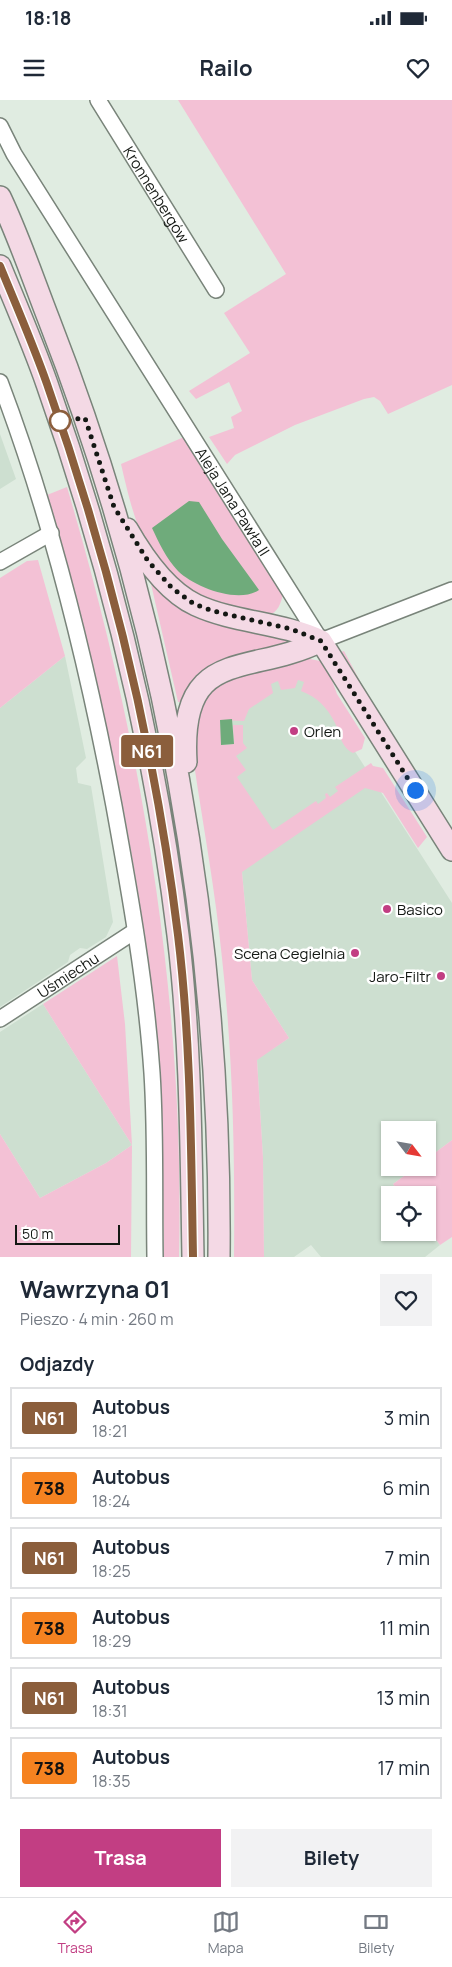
<!DOCTYPE html>
<html lang="pl">
<meta charset="utf-8">
<style>
body{margin:0;font-family:Manrope,sans-serif;background:#f2f2f3;color:#1f2937;height:100vh;display:flex;flex-direction:column;font-size:19px;white-space:nowrap}
*{box-sizing:border-box;margin:0}
p{font-size:16px;color:#747a83}
.icon{flex:none;width:28px;height:28px;fill:none;stroke:currentColor;stroke-width:2;stroke-linecap:round;stroke-linejoin:round}
.map{position:relative;height:1157px;overflow:hidden}
.panel{display:flex;flex-direction:column;background:#fff;flex:1}
.panel>*{flex:none}
.badge{padding:0 10px;border-radius:4px;font-size:18px;line-height:32px}
.needle{width:32px;rotate:121deg}
.controls{position:absolute;left:381px;top:1021px;display:grid;gap:10px}
.controls a{display:grid;place-items:center;width:55px;height:55px;border-radius:0px;background:#fff;box-shadow:0 1px 4px #0004;font-size:25px}
.scale{position:absolute;left:15px;bottom:12px;width:105px;box-sizing:border-box;padding-left:5px;border:2px solid #141814;border-top:0;font-size:14px;line-height:18px;white-space:nowrap;color:#141814;-webkit-text-stroke:4px #fff;paint-order:stroke}
.you{position:absolute;width:25px;height:25px;margin:-12px;border:4px solid #fff;border-radius:50%;background:#1a73e8;box-shadow:0 0 0 8px #1a73e833}
.map>.badge{position:absolute;translate:-50% -50%;box-shadow:0 0 0 2px #fff}
h2{padding:0 20px;font-size:19px;line-height:45px}
.round{display:grid;place-items:center;flex:none;width:52px;height:52px;border-radius:0px;background:#f2f2f3}
.summary{display:flex;align-items:center;justify-content:space-between;height:85px;padding:0 20px}
h1{font-size:24px;font-weight:700;line-height:38px}
.action{display:flex;gap:10px;margin-top:auto;padding:10px 20px}
.action a{flex:1;height:58px;border-radius:0px;background:#c23e83;color:#fff;font-size:20px;font-weight:700;line-height:58px;text-align:center}
.action a+a{background:#f2f2f3;color:#1f2937}
ul{padding:0;list-style:none}
li{display:flex;align-items:center;gap:15px;height:62px;margin:0 10px 8px;padding:0 10px;border:2px solid #e0e1e3;border-radius:0px}
li div{flex:1}
li b{display:block;font-size:19px}
li em{font-style:normal}
li .badge{min-width:55px;font-weight:700;text-align:center}
.status{display:flex;justify-content:space-between;align-items:center;height:35px;padding:0 25px;background:#fff;direction:ltr}
.status svg{height:14px;fill:currentColor}
header{display:flex;justify-content:space-between;align-items:center;height:65px;padding:0 20px;background:#fff;font-size:22px;font-weight:700}
.menu{display:flex;justify-content:space-around;align-items:center;height:70px;border-top:1px solid #e0e1e3;background:#fff;font-size:14px;color:#747a83}
.menu a{display:grid;justify-items:center;gap:2px}
.menu .on{color:#c23e83}
.map>svg:first-child{display:block}
.built{fill:#cddfd0}
.green{fill:#f3c1d5}
.water{fill:#6fab7b}
.lines{fill:none;stroke-linecap:round;stroke-linejoin:round}
.street-casing{stroke:#79847a;stroke-width:18}
.secondary-casing{stroke:#79847a;stroke-width:24}
.street{stroke:#fff;stroke-width:15}
.secondary{stroke:#f4d9e5;stroke-width:21}
.line-casing{stroke:#fff;stroke-width:11}
.line{stroke:#8b5e3c;stroke-width:8}
.walk{stroke:#141814;stroke-width:5;stroke-dasharray:0 9}
.stop-dot{fill:#fff;stroke:#8b5e3c;stroke-width:2.5}
.poi-dot{fill:#c23e83;stroke:#fff;stroke-width:2}
.labels{text-anchor:middle;dominant-baseline:central;stroke-width:5;stroke-linejoin:round;paint-order:stroke}
.street-label{font-size:15px;fill:#141814;stroke:#fff}
.poi-label{font-size:15px;fill:#141814;stroke:#fff;text-anchor:start}
</style>
<div class="status"><b>18:18</b><svg viewBox="0 0 49 12"><path d="M0 12V9h3v3zM5 12V6h3v6zM10 12V3h3v9zM15 12V0h3v12zM26 1h20v11H26zM47 4h2v5h-2z"/></svg></div>
<header><svg class="icon" aria-label="menu" viewBox="0 0 24 24"><path d="M4 6h16M4 12h16M4 18h16"/></svg>Railo<svg class="icon" aria-label="heart" viewBox="0 0 24 24"><path d="M12 20l-8-8c-3-5 5-10 8-4 3-6 11-1 8 4z"/></svg></header>
<div class="map">
<svg width="452" height="1157" viewBox="0 0 452 1157">
<rect width="100%" height="100%" fill="#e0ece1"/>
<!-- built -->
<path class="built" d="M0 334 16 379 0 389Z
M65 556 86 658 76 668 78 683 91 686 113 822 106 837 87 849 80 848 70 855 68 862 0 907V608Z
M304 572 452 803V1040L428 1058V1030H390V1068H415L393 1084 401 1095H390V1132H428V1129L440 1145 425 1157H321L311 1145 294 1157H264L263 1058 257 959 289 938 252 880 242 772 215 624 250 587Z
M43 904 132 1045 106 1063 40 1098 0 1034V932Z"/>
<!-- green -->
<path class="green" d="M178 0H452V285L388 314 380 301 374 297 364 299 295 325 235 355 227 364 209 337 234 328 231 317 242 311 229 282 196 299 189 291 250 253 224 213 286 174Z
M184 337 283 494C281 503 278 513 268 515 255 517 199 499 187 491 178 485 157 461 151 452 136 430 127 390 121 364Z
M67 387C141 637 185 896 179 1157H164C163 1061 160 965 149 870 129 710 92 551 47 395Z
M38 460 65 556 0 608V478L27 461Z
M153 483 295 542 187 593 182 602H178L151 484Z
M344 551 371 602 338 553Z
M310 559 320 561 327 567 337 594 365 638 362 649 353 653C340 646 341 635 335 623 327 607 317 597 301 591L304 582 298 580 295 588 281 590 278 581 271 584 273 593 249 609 244 621 220 620 222 645 234 644 233 625H243V643L247 648 236 656 246 670 237 677 273 730 316 701 318 704 326 698 325 694 327 693 330 697 338 691 335 687 371 663 373 666 383 668 427 737 418 748 383 693 365 688 242 772 252 880 289 938 257 960 263 1058 264 1157H234C235 1057 233 957 222 858 215 786 201 715 191 643L192 623 209 589 218 581 295 560Z
M117 856 125 924 132 1045 131 1157H0V1034L40 1098 106 1063 132 1045 43 904Z
M452 1040V1137L440 1145 428 1129V1095H401L393 1084 415 1068H428V1058Z"/>
<!-- water -->
<path class="water" d="M189 401 199 402 222 439 259 490C238 504 194 487 178 471 166 458 159 443 152 428Z
M232 619 234 644 221 645 220 620Z"/>
<g class="lines">
<defs>
<g id="street">
<path id="s1" d="M98 0 216 190"/>
<path id="s2" d="M0 26 14 54 321 541 452 490"/>
<path d="M0 282C52 419 87 563 114 706 130 794 146 884 152 973 156 1034 154 1096 155 1157"/>
<path d="M0 462 51 433"/>
<path id="s3" d="M0 919 135 831"/>
</g>
<path id="secondary" d="M0 97C19 137 33 179 49 220 165 517 222 837 219 1157
M0 166C16 205 33 244 47 284 110 462 155 648 178 835 191 942 191 1050 193 1157
M127 429C143 457 166 491 196 505 235 523 281 522 321 541
M321 541 452 750
M186 662C179 545 248 577 321 541"/>
</defs>
<!-- street casing -->
<use href="#street" class="street-casing"/>
<!-- secondary casing -->
<use href="#secondary" class="secondary-casing"/>
<!-- street -->
<use href="#street" class="street"/>
<!-- secondary -->
<use href="#secondary" class="secondary"/>
</g>
<g class="lines">
<defs>
<path id="line" d="M0 166C16 205 33 244 47 284 110 462 155 648 178 835 191 942 191 1050 193 1157"/>
</defs>
<!-- line casing -->
<use href="#line" class="line-casing"/>
<!-- line -->
<use href="#line" class="line"/>
<!-- walk -->
<path class="walk" d="M60 321 85 318 114 407 148 461 172 488 194 504 213 511 291 529 321 541 415 690"/>
</g>
<!-- markers -->
<circle class="stop-dot" cx="60" cy="321" r="10"/>
<g class="poi-dot">
<circle cx="294" cy="631" r="5"/>
<circle cx="387" cy="809" r="5"/>
<circle cx="355" cy="853" r="5"/>
<circle cx="441" cy="876" r="5"/>
</g>
<g class="labels">
<!-- street labels -->
<g class="street-label">
<text stroke="none"><textPath href="#s1" startOffset="111">Kronnenbergów</textPath></text>
<text stroke="none"><textPath href="#s2" startOffset="442">Aleja Jana Pawła II</textPath></text>
<text stroke="none"><textPath href="#s3" startOffset="81">Uśmiechu</textPath></text>
</g>
<!-- poi labels -->
<g class="poi-label">
<text x="304" y="631">Orlen</text>
<text x="397" y="809">Basico</text>
<text x="345" y="853" text-anchor="end">Scena Cegielnia</text>
<text x="431" y="876" text-anchor="end">Jaro-Filtr</text>
</g>
</g>
</svg>
<div class="controls">
<a><svg class="needle" viewBox="-14 -14 28 28"><path d="M0-13l5 13h-10z" fill="#e53935"/><path d="M0 13l5-13h-10z" fill="#747a83"/></svg></a>
<a><svg class="icon" aria-label="locate" viewBox="0 0 24 24"><circle cx="12" cy="12" r="6"/><path d="M12 2v4M12 18v4M2 12h4M18 12h4"/></svg></a>
</div>
<div class="scale">50 m</div>
<div class="you" style="left:415px;top:690px"></div>
<b class="badge" style="left:147px;top:651px;background:#8b5e3c;color:#fff">N61</b>
</div>
<section class="panel">
<div class="summary"><div><h1>Wawrzyna 01</h1><p>Pieszo · 4 min · 260 m</p></div><a class="round"><svg class="icon" aria-label="heart" viewBox="0 0 24 24"><path d="M12 20l-8-8c-3-5 5-10 8-4 3-6 11-1 8 4z"/></svg></a></div>
<h2>Odjazdy</h2>
<ul>
<li><span class="badge" style="background:#8b5e3c;color:#fff">N61</span><div><b>Autobus</b><p>18:21</p></div><em>3 min</em></li>
<li><span class="badge" style="background:#f58220;color:#111">738</span><div><b>Autobus</b><p>18:24</p></div><em>6 min</em></li>
<li><span class="badge" style="background:#8b5e3c;color:#fff">N61</span><div><b>Autobus</b><p>18:25</p></div><em>7 min</em></li>
<li><span class="badge" style="background:#f58220;color:#111">738</span><div><b>Autobus</b><p>18:29</p></div><em>11 min</em></li>
<li><span class="badge" style="background:#8b5e3c;color:#fff">N61</span><div><b>Autobus</b><p>18:31</p></div><em>13 min</em></li>
<li><span class="badge" style="background:#f58220;color:#111">738</span><div><b>Autobus</b><p>18:35</p></div><em>17 min</em></li>
</ul>
<div class="action"><a>Trasa</a><a>Bilety</a></div>
</section>
<nav class="menu">
<a class="on"><svg class="icon" aria-label="directions" viewBox="0 0 24 24"><path d="M12 3l9 9-9 9-9-9zM9 14v-3h6M13 9l2 2-2 2"/></svg>Trasa</a>
<a><svg class="icon" aria-label="map" viewBox="0 0 24 24"><path d="M3 6l6-2 6 2 6-2v14l-6 2-6-2-6 2zM9 4v14M15 6v14"/></svg>Mapa</a>
<a><svg class="icon" aria-label="tickets" viewBox="0 0 24 24"><path d="M3 7h18v10H3zM15 7v10"/></svg>Bilety</a>
</nav>
